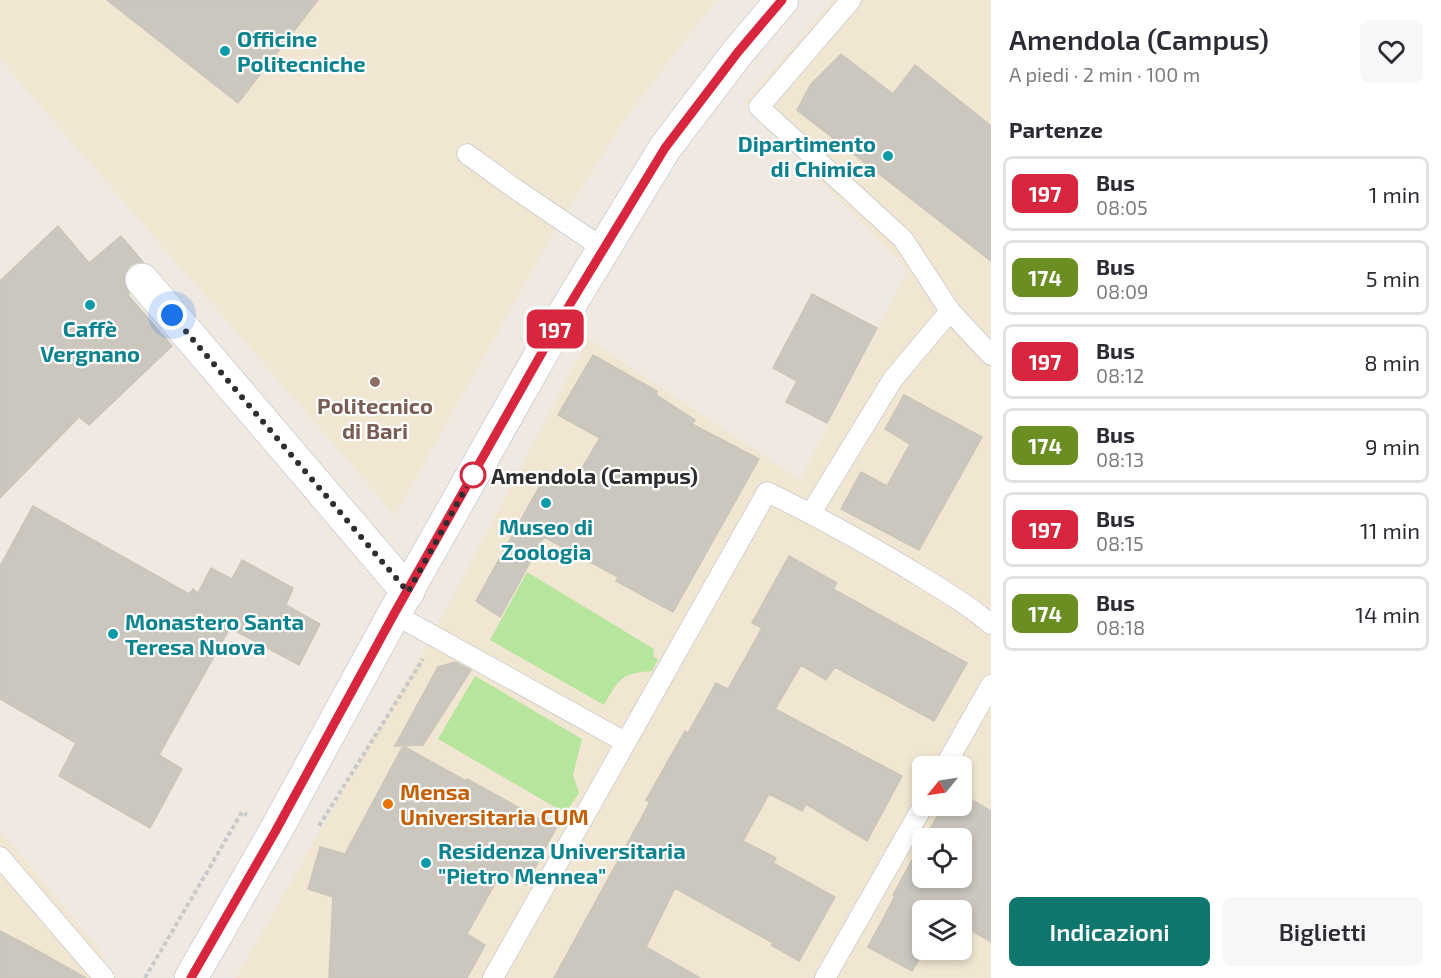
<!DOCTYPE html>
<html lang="it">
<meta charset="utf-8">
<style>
body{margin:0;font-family:"Exo 2",sans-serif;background:#f7f7f7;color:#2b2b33;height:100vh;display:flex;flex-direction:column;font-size:22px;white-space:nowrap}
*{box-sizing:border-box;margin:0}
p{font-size:20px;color:#7c7c81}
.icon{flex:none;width:33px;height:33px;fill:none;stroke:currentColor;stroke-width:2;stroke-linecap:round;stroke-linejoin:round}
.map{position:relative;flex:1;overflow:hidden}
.sheet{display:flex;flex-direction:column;background:#fff;width:450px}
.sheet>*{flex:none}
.badge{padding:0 12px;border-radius:9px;font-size:21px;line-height:39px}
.needle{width:39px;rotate:240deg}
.tools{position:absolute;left:912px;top:756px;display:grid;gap:12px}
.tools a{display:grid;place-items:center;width:60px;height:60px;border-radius:9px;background:#fff;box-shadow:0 3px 9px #0003;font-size:30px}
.you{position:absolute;width:30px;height:30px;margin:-15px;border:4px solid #fff;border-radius:50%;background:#1a73e8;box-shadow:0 0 0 9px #1a73e833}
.map>.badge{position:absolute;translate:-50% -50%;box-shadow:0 0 0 3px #fff}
h2{padding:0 18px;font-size:22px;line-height:54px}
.round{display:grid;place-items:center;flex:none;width:63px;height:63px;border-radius:9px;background:#f7f7f7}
.head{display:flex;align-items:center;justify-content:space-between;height:102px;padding:0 18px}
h1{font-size:28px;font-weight:600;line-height:45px}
.button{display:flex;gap:12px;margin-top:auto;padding:12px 18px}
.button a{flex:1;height:69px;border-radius:9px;background:#0f766e;color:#fff;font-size:24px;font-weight:600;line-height:69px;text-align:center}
.button a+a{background:#f7f7f7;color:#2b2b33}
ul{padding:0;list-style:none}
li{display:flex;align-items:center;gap:18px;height:75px;margin:0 12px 9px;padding:0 6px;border:3px solid #e1e1e2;border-radius:9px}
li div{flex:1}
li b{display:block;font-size:22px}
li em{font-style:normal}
li .badge{min-width:66px;font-weight:700;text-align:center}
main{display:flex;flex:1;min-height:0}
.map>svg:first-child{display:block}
.education{fill:#f0e6d1;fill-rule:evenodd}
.green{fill:#b6e59e}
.building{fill:#cbc7bf;stroke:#cbc5ba;stroke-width:1.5}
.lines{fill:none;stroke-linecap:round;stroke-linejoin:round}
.lane-casing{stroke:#b4b7c1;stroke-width:21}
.street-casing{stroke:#b4b7c1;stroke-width:34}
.secondary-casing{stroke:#b4b7c1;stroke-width:34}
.path{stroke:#c9c9c9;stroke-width:4;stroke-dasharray:4.5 3;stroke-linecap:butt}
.lane{stroke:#fff;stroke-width:20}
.street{stroke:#fff;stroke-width:33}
.secondary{stroke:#fff;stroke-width:33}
.line-casing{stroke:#fff;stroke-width:14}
.line{stroke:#d7263d;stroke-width:9}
.walk{stroke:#2e2e2e;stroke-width:6;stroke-dasharray:0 10.8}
.culture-dot{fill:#0f9aa8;stroke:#fff;stroke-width:2}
.education-dot{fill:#8d6e63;stroke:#fff;stroke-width:2}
.stop-dot{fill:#fff;stroke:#d7263d;stroke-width:3}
.food-dot{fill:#e8710a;stroke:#fff;stroke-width:2}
.labels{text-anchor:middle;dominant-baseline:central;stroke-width:4.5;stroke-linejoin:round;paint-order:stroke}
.culture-label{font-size:22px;font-weight:bold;fill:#0d838f;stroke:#fff;text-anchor:start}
.education-label{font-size:22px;font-weight:bold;fill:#785e54;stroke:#fff}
.stop-label{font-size:22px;font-weight:bold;fill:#2e2e2e;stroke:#fff;text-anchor:start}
.food-label{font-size:22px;font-weight:bold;fill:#c56008;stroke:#fff;text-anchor:start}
</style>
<main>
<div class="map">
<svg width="991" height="978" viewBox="0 0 991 978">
<rect width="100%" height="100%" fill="#efe9e1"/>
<!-- education -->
<path class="education" d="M0 0H716L630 112 578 193 547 244 395 515 0 59Z
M833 0H991V978H236L436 629 588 339 800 480 908 270 744 103ZM922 766H962V806H922ZM922 838H962V878H922ZM922 910H962V950H922Z
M0 830 105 957 93 978H0Z"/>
<!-- green -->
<path class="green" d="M527 572 654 649 653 656 658 660 652 671C621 673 619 679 604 705L490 640Z
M475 676 582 739 573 775 579 793 565 813 438 739Z"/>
<!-- building -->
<path class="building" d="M107 0H318L238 103Z
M841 54 893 94 915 65 991 126V261L797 110 811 84Z
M58 226 89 263 121 236 143 262H138L130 265 125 273 124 283 129 293 128 295 172 346 89 425 79 417 0 498V281Z
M812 294 877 328 827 423 786 402 797 381 773 368Z
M593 355 657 391 656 395 695 420 692 424 759 459 673 612 616 581 618 577 544 537 500 617 476 601 548 471 572 485 600 438 558 415Z
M904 395 982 437 919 550 841 509 861 472 887 486 910 444 885 429Z
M33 506 189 594 193 589 198 593 211 568 232 579 242 560 293 588 286 605 320 624 299 665 230 628 159 755 182 769 150 828 59 776 76 743 0 699V566Z
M789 556 837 583 833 589 967 663 934 721 835 667 826 680 801 665 775 709 902 776 867 841 806 804 802 811 769 794 743 841 776 858 773 863 835 897 799 961 771 945 773 943 675 888 646 947 700 978H554L650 802 646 800 685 731 688 733 716 683 728 689 762 628 752 623Z
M455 662 471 670 423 745 395 746 438 667Z
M403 746 466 781 467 779 556 828 526 885 502 871 467 934 485 945 467 978H329L333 897 308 889 320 847 345 854Z
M962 794 991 811V942L962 925V910H922V950H925L912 971 868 947 895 896 893 895 922 842V878H962V838H925L943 806H962Z
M0 931 40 952 86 978H0Z"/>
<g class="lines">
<defs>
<path id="lane" d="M851 0 759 107 903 239 950 311 991 355
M467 154 514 188 604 249
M811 513 893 379 950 311
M394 614 625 742
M945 766 991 685
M0 857 104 978
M493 978 767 492C813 514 858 539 902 565 933 584 963 601 991 624
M825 978 923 806"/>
<path id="street" d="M142 280 408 592"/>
<path id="secondary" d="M191 978 275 832 394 614 561 319 665 148 738 52 782 0"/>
</defs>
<!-- lane casing -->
<use href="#lane" class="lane-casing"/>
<!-- street casing -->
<use href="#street" class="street-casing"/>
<!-- secondary casing -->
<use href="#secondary" class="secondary-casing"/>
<!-- path -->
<path class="path" d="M319 826 423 659
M145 978 242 812 247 815"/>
<!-- lane -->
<use href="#lane" class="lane"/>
<!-- street -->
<use href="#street" class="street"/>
<!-- secondary -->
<use href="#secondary" class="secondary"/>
</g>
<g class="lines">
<defs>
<path id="line" d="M191 978 275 832 394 614 561 319 665 148 738 52 782 0"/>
</defs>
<!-- line casing -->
<use href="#line" class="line-casing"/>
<!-- line -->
<use href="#line" class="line"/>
<!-- walk -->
<path class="walk" d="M172 315 408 592 473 475"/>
</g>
<!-- markers -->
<g class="culture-dot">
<circle cx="225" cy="51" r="6"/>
<circle cx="888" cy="156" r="6"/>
<circle cx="90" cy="305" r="6"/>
<circle cx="546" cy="503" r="6"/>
<circle cx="113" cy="634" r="6"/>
<circle cx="426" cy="863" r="6"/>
</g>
<circle class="education-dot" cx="375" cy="382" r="6"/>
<circle class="stop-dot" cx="473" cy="475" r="12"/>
<circle class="food-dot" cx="388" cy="804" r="6"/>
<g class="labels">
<!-- culture labels -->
<g class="culture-label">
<text x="237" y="38">Officine<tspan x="237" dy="25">Politecniche</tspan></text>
<text x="876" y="143" text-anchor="end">Dipartimento<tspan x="876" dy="25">di Chimica</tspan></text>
<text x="90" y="328" text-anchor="middle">Caffè<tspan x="90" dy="25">Vergnano</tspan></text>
<text x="546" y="526" text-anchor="middle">Museo di<tspan x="546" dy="25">Zoologia</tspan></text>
<text x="125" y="621">Monastero Santa<tspan x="125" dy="25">Teresa Nuova</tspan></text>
<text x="438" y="850">Residenza Universitaria<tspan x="438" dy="25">"Pietro Mennea"</tspan></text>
</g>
<!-- education labels -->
<g class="education-label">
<text x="375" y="405">Politecnico<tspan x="375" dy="25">di Bari</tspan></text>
</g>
<!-- stop labels -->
<g class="stop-label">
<text x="491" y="475">Amendola (Campus)</text>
</g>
<!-- food labels -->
<g class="food-label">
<text x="400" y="791">Mensa<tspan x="400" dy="25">Universitaria CUM</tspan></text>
</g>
</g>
</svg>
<div class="tools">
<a><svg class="needle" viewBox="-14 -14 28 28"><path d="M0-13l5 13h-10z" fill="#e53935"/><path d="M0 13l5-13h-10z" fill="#7c7c81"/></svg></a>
<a><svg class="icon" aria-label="locate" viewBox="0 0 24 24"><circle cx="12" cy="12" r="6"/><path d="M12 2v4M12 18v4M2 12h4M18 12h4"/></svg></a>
<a><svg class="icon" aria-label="layers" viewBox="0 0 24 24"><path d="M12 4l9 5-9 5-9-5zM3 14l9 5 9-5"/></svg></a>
</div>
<div class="you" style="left:172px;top:315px"></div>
<b class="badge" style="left:555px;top:329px;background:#d7263d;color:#fff">197</b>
</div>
<section class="sheet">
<div class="head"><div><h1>Amendola (Campus)</h1><p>A piedi · 2 min · 100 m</p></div><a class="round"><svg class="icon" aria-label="heart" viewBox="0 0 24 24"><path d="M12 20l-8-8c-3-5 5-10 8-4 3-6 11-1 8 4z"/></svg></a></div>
<h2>Partenze</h2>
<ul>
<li><span class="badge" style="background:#d7263d;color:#fff">197</span><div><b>Bus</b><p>08:05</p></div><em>1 min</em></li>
<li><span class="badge" style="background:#6b8e23;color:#fff">174</span><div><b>Bus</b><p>08:09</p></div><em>5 min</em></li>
<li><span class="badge" style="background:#d7263d;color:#fff">197</span><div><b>Bus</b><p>08:12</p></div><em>8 min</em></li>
<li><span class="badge" style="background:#6b8e23;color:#fff">174</span><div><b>Bus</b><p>08:13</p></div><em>9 min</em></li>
<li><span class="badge" style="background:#d7263d;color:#fff">197</span><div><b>Bus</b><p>08:15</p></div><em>11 min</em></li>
<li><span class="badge" style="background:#6b8e23;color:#fff">174</span><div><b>Bus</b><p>08:18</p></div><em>14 min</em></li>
</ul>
<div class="button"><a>Indicazioni</a><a>Biglietti</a></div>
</section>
</main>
